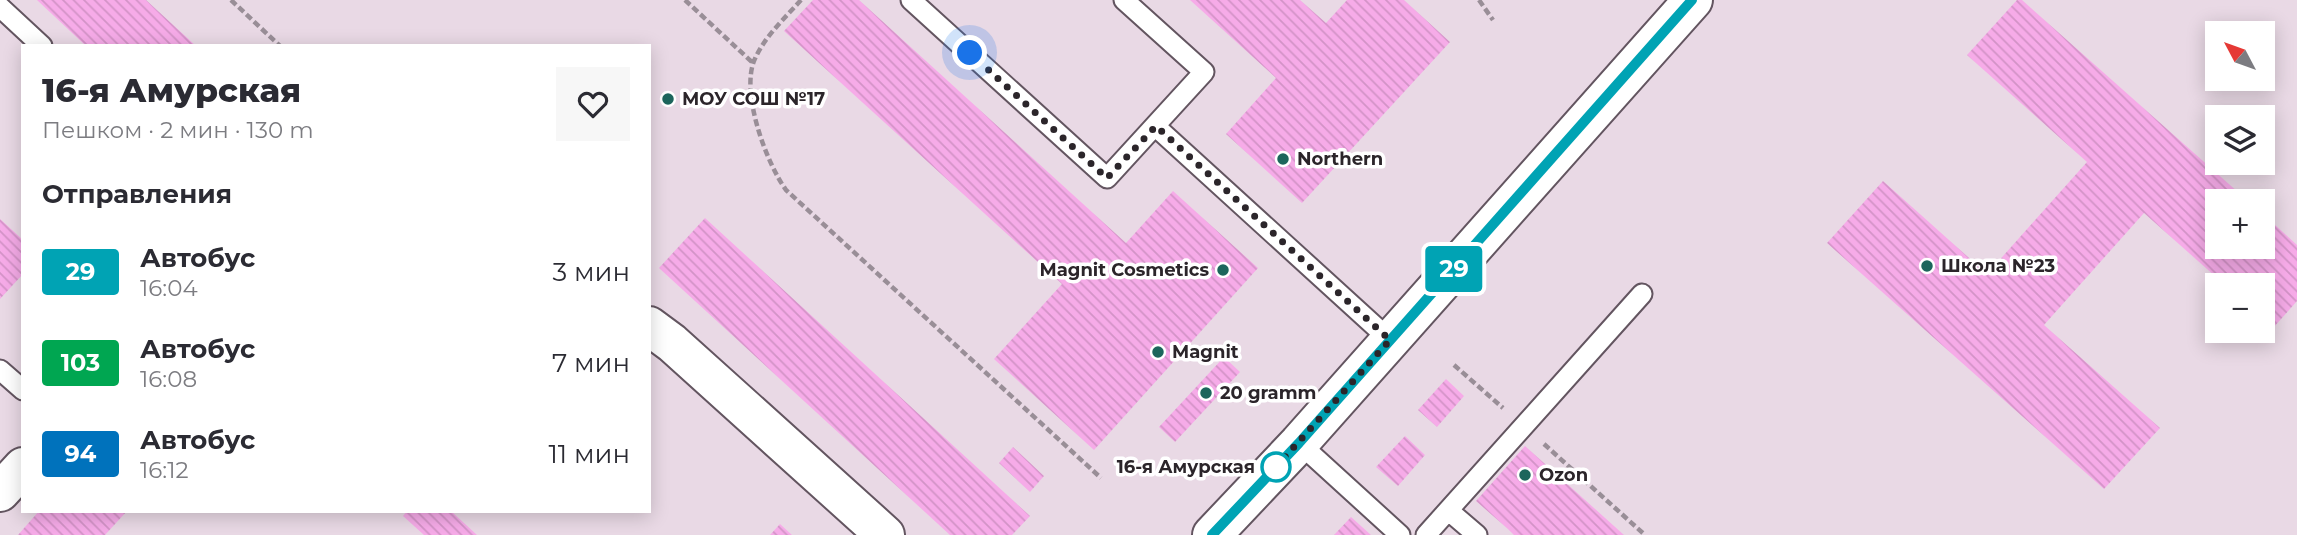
<!DOCTYPE html>
<html lang="ru">
<meta charset="utf-8">
<style>
body{margin:0;font-family:Montserrat,sans-serif;background:#f7f7f7;color:#2b2b33;height:100vh;display:flex;flex-direction:column;font-size:26px;white-space:nowrap}
*{box-sizing:border-box;margin:0}
p{font-size:23px;color:#7c7c81}
.icon{flex:none;width:38px;height:38px;fill:none;stroke:currentColor;stroke-width:2;stroke-linecap:round;stroke-linejoin:round}
.map{position:relative;flex:1;overflow:hidden}
.sheet{position:absolute;left:21px;top:44px;width:630px;height:469px;display:flex;flex-direction:column;background:#fff;border-radius:0px;box-shadow:0 4px 18px #0003}
.sheet>*{flex:none}
.badge{padding:0 14px;border-radius:5px;font-size:24px;line-height:46px}
.needle{width:46px;rotate:311deg}
.buttons{position:absolute;left:2205px;top:21px;display:grid;gap:14px}
.buttons a{display:grid;place-items:center;width:70px;height:70px;border-radius:0px;background:#fff;box-shadow:0 4px 18px #0003;font-size:35px}
.you{position:absolute;width:35px;height:35px;margin:-18px;border:5px solid #fff;border-radius:50%;background:#1a73e8;box-shadow:0 0 0 10px #1a73e833}
.map>.badge{position:absolute;translate:-50% -50%;box-shadow:0 0 0 4px #fff}
h2{padding:0 21px;font-size:26px;line-height:63px}
.round{display:grid;place-items:center;flex:none;width:74px;height:74px;border-radius:0px;background:#f7f7f7}
.summary{display:flex;align-items:center;justify-content:space-between;height:119px;padding:0 21px}
h1{font-size:33px;font-weight:800;line-height:52px}
ul{padding:0;list-style:none}
li{display:flex;align-items:center;gap:21px;height:91px;padding:0 21px}
li div{flex:1}
li b{display:block;font-size:26px}
li em{font-style:normal}
li .badge{min-width:77px;font-weight:700;text-align:center}
.map>svg:first-child{display:block}
.building{fill:url(#building-back-hatch)}
.lines{fill:none;stroke-linecap:round;stroke-linejoin:round}
.lane-casing{stroke:#635560;stroke-width:23}
.street-casing{stroke:#635560;stroke-width:42}
.secondary-casing{stroke:#635560;stroke-width:42}
.path{stroke:#998e97;stroke-width:4.5;stroke-dasharray:7 3.5;stroke-linecap:butt}
.lane{stroke:#fff;stroke-width:19}
.street{stroke:#fff;stroke-width:38}
.secondary{stroke:#fff;stroke-width:38}
.line-casing{stroke:#fff;stroke-width:16}
.line{stroke:#00a3b4;stroke-width:10}
.walk{stroke:#2b252a;stroke-width:7;stroke-dasharray:0 12.6}
.poi-dot{fill:#1c655c;stroke:#fff;stroke-width:2.5}
.stop-dot{fill:#fff;stroke:#00a3b4;stroke-width:3.5}
.labels{text-anchor:middle;dominant-baseline:central;stroke-width:7;stroke-linejoin:round;paint-order:stroke}
.poi-label{font-size:18px;font-weight:bold;fill:#2b252a;stroke:#fff;text-anchor:start}
.stop-label{font-size:18px;font-weight:bold;fill:#2b252a;stroke:#fff;text-anchor:end}
</style>
<div class="map">
<svg width="2297" height="535" viewBox="0 0 2297 535">
<defs>
<pattern id="building-back-hatch" width="6" height="6" patternUnits="userSpaceOnUse" patternTransform="scale(1.75)"><rect width="6" height="6" fill="#f6abe8"/><path d="M-1 5l2 2M0 0l6 6M5-1l2 2" fill="none" stroke="#d393c7"/></pattern>
</defs>
<rect width="100%" height="100%" fill="#e9d9e5"/>
<!-- building -->
<path class="building" d="M37 0H146L196 46H86Z
M813 0H859L1126 243 1173 191 1258 268 1094 450 994 359 1062 284 784 31Z
M1190 0H1300L1326 23 1347 0H1404L1450 42 1302 203 1226 134 1276 78Z
M2017 0H2022L2248 201H2217V247H2263V214L2297 245V301L2273 328 2263 318V285H2225L2144 213 2044 325 2160 428 2104 489 1827 243 1883 181 1987 274 2087 162 1967 55Z
M705 218 1030 516 1012 535H950L659 268Z
M0 219 23 240V274L0 299Z
M1224 357 1240 372 1175 442 1159 427Z
M1446 379 1464 396 1437 427 1418 410Z
M1405 436 1425 455 1398 486 1376 467Z
M1525 446 1624 535H1514L1508 529 1476 501Z
M1013 447 1044 476 1030 492 999 463Z
M39 511H127L105 535H18Z
M407 511H451L477 535H424L403 516Z
M1351 517 1371 535H1334Z
M780 524 792 535H770Z"/>
<g class="lines">
<defs>
<path id="lane" d="M911 0 1107 178 1204 72 1124 0
M0 7 42 46
M1155 126 1390 340
M0 370 23 390
M1299 443 1400 535
M1449 511 1477 535
M1426 535 1642 294"/>
<path id="street" d="M649 326 672 343 885 535
M0 492 23 467"/>
<path id="secondary" d="M1212 535 1299 443 1693 0"/>
</defs>
<!-- lane casing -->
<use href="#lane" class="lane-casing"/>
<!-- street casing -->
<use href="#street" class="street-casing"/>
<!-- secondary casing -->
<use href="#secondary" class="secondary-casing"/>
<!-- path -->
<path class="path" d="M231 0 280 46
M685 0 753 63
M801 0C784 19 764 37 754 61 741 94 766 162 786 190L1101 478
M1479 0 1493 20
M1454 365 1503 408
M1544 444 1645 535"/>
<!-- lane -->
<use href="#lane" class="lane"/>
<!-- street -->
<use href="#street" class="street"/>
<!-- secondary -->
<use href="#secondary" class="secondary"/>
</g>
<g class="lines">
<defs>
<path id="line" d="M1212 535 1299 443 1692 0"/>
</defs>
<!-- line casing -->
<use href="#line" class="line-casing"/>
<!-- line -->
<use href="#line" class="line"/>
<!-- walk -->
<path class="walk" d="M970 53 1107 178 1156 126 1390 340 1276 467"/>
</g>
<!-- markers -->
<g class="poi-dot">
<circle cx="668" cy="99" r="7"/>
<circle cx="1283" cy="159" r="7"/>
<circle cx="1927" cy="266" r="7"/>
<circle cx="1223" cy="270" r="7"/>
<circle cx="1158" cy="352" r="7"/>
<circle cx="1206" cy="393" r="7"/>
<circle cx="1525" cy="475" r="7"/>
</g>
<circle class="stop-dot" cx="1276" cy="467" r="14"/>
<g class="labels">
<!-- poi labels -->
<g class="poi-label">
<text x="682" y="99">МОУ СОШ №17</text>
<text x="1297" y="159">Northern</text>
<text x="1941" y="266">Школа №23</text>
<text x="1209" y="270" text-anchor="end">Magnit Cosmetics</text>
<text x="1172" y="352">Magnit</text>
<text x="1220" y="393">20 gramm</text>
<text x="1539" y="475">Ozon</text>
</g>
<!-- stop labels -->
<g class="stop-label">
<text x="1255" y="467">16-я Амурская</text>
</g>
</g>
</svg>
<div class="buttons">
<a><svg class="needle" viewBox="-14 -14 28 28"><path d="M0-13l5 13h-10z" fill="#e53935"/><path d="M0 13l5-13h-10z" fill="#7c7c81"/></svg></a>
<a><svg class="icon" aria-label="layers" viewBox="0 0 24 24"><path d="M12 4l9 5-9 5-9-5zM3 14l9 5 9-5"/></svg></a>
<a>+</a>
<a>−</a>
</div>
<div class="you" style="left:970px;top:53px"></div>
<b class="badge" style="left:1454px;top:269px;background:#00a3b4;color:#fff">29</b>
<section class="sheet">
<div class="summary"><div><h1>16-я Амурская</h1><p>Пешком · 2 мин · 130 m</p></div><a class="round"><svg class="icon" aria-label="heart" viewBox="0 0 24 24"><path d="M12 20l-8-8c-3-5 5-10 8-4 3-6 11-1 8 4z"/></svg></a></div>
<h2>Отправления</h2>
<ul>
<li><span class="badge" style="background:#00a3b4;color:#fff">29</span><div><b>Автобус</b><p>16:04</p></div><em>3 мин</em></li>
<li><span class="badge" style="background:#00a651;color:#fff">103</span><div><b>Автобус</b><p>16:08</p></div><em>7 мин</em></li>
<li><span class="badge" style="background:#0072bc;color:#fff">94</span><div><b>Автобус</b><p>16:12</p></div><em>11 мин</em></li>
</ul>
</section>
</div>
